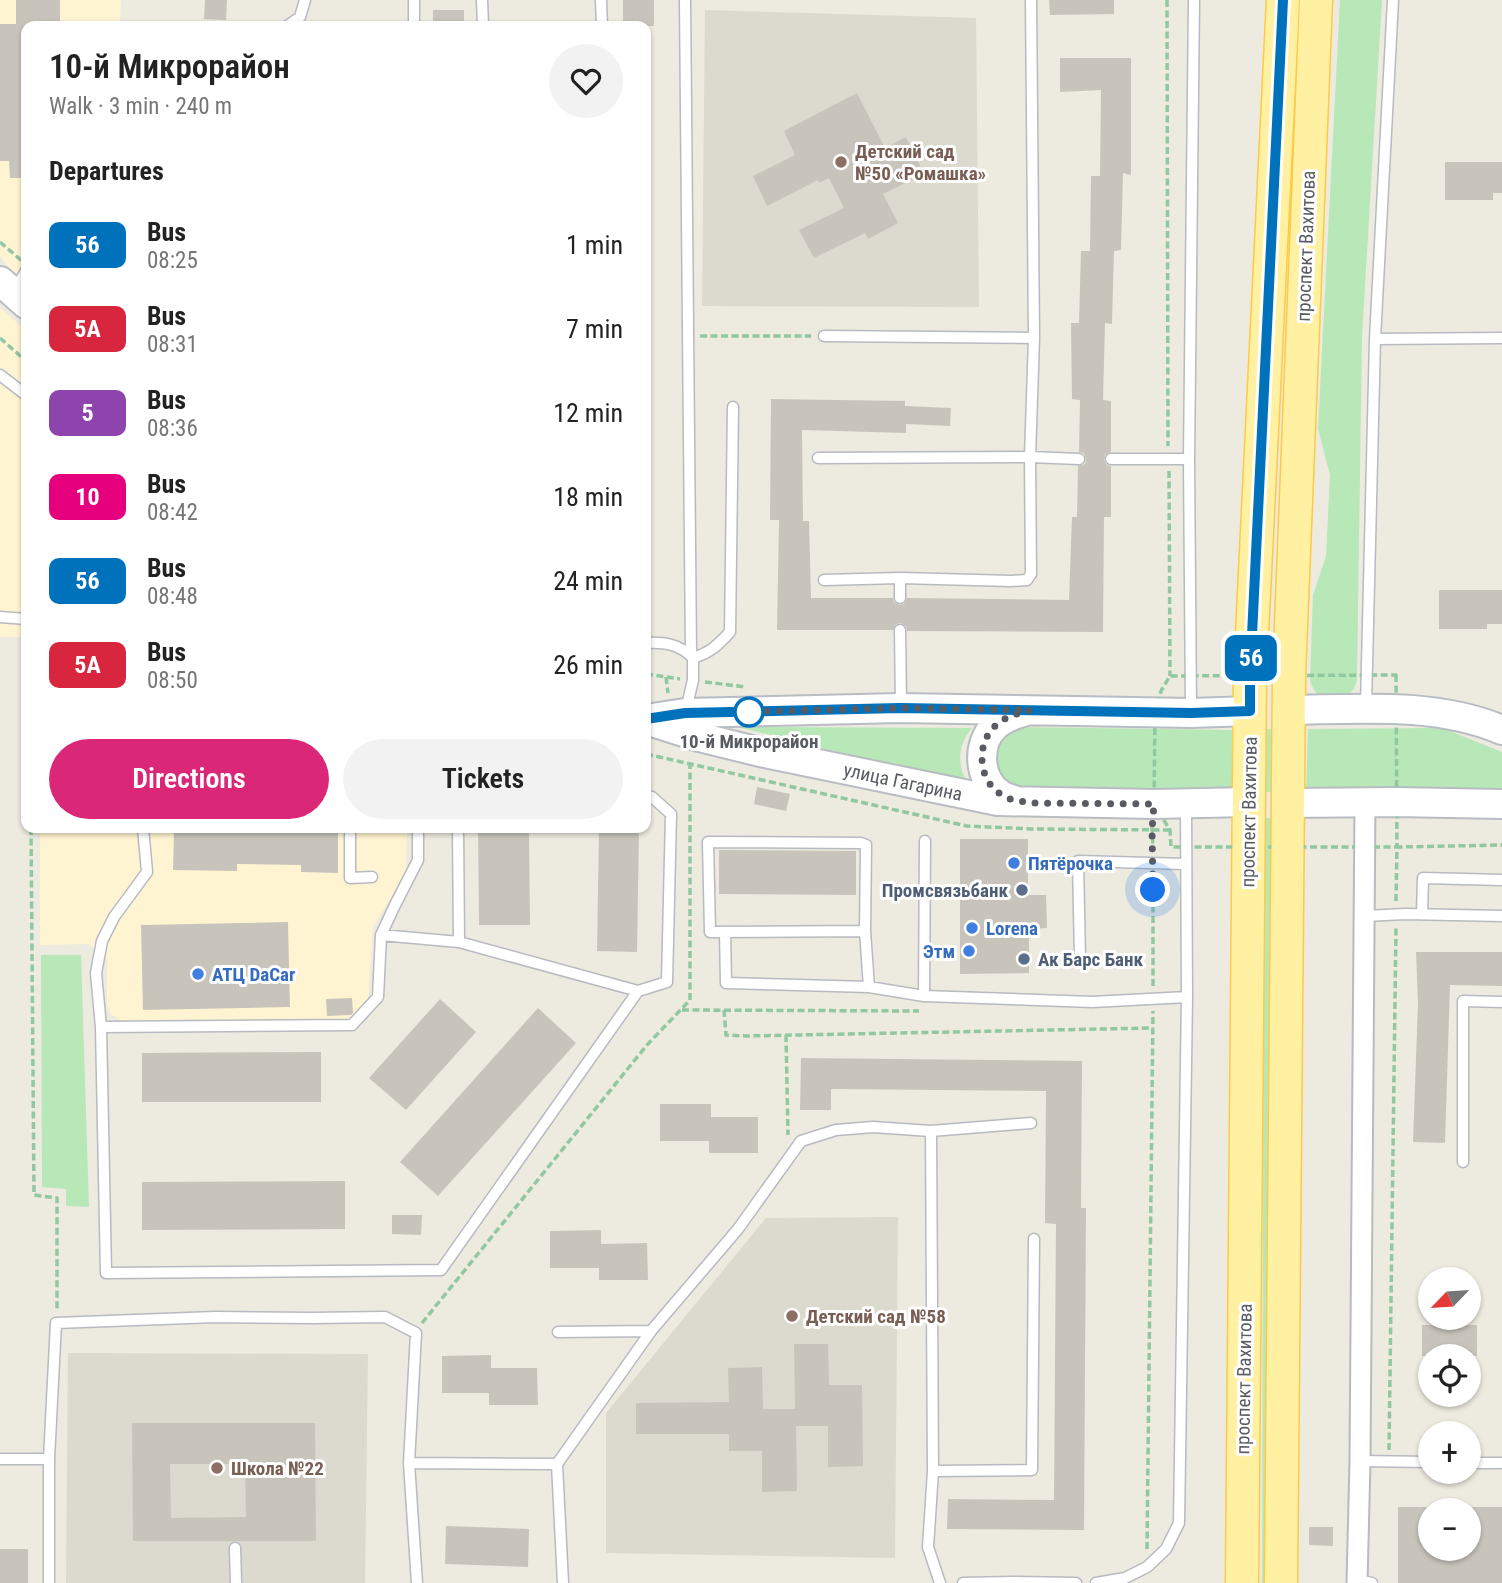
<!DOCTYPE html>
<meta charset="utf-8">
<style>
body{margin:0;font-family:"Roboto Condensed",sans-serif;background:#f2f2f2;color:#222;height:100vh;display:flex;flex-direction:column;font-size:26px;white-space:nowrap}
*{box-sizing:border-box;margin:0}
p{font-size:23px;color:#767676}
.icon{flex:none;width:38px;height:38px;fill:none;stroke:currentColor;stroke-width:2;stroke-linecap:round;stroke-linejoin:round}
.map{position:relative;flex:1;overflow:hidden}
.details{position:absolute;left:21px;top:21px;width:630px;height:812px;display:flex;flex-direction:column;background:#fff;border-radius:14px;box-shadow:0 2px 5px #0004}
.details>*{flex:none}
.badge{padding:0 14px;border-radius:10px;font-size:24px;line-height:46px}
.needle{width:46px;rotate:245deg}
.controls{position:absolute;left:1418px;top:1267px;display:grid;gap:14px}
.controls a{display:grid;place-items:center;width:63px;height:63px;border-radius:50%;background:#fff;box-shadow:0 2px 5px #0004;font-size:35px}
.you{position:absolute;width:35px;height:35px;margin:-18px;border:5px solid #fff;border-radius:50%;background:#1a73e8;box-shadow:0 0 0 10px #1a73e833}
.map>.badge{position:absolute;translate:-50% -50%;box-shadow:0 0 0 4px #fff}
h2{padding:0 28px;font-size:26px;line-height:63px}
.round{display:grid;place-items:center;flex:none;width:74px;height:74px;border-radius:37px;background:#f2f2f2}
.overview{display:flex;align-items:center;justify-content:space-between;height:119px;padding:0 28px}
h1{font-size:33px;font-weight:600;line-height:52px}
.button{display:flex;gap:14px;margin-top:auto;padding:14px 28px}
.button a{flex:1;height:80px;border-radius:42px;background:#db2777;color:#fff;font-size:28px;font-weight:600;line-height:80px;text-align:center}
.button a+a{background:#f2f2f2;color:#222}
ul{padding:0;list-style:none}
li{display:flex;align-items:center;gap:21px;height:84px;padding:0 28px}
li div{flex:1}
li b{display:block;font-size:26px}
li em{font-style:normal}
li .badge{min-width:77px;font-weight:700;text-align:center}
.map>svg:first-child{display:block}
.commercial{fill:#fff4d2}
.education{fill:#dcd9ce}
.green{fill:#b8e8b8}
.building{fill:#c8c4bc;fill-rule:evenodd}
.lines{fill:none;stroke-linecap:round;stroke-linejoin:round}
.lane-casing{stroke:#b7bac0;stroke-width:13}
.street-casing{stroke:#b7bac0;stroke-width:23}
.secondary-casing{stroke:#b8bcc3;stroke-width:32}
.primary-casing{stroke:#feca47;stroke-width:35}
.path{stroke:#91c8a1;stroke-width:3.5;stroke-dasharray:7 3.5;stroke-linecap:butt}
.lane{stroke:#fff;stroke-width:10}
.street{stroke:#fff;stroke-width:19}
.secondary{stroke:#fff;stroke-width:28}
.primary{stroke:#fff0a2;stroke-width:32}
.line-casing{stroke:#fff;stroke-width:16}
.line{stroke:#0072bc;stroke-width:10}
.walk{stroke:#585c62;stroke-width:7;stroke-dasharray:0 12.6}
.education-dot{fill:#8d6e63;stroke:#fff;stroke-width:2.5}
.stop-dot{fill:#fff;stroke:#0072bc;stroke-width:3.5}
.shop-dot{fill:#3f7fe0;stroke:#fff;stroke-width:2.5}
.service-dot{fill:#5c6f8a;stroke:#fff;stroke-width:2.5}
.labels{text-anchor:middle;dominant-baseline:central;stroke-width:6;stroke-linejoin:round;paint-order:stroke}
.education-label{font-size:19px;font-weight:bold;fill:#785e54;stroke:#fff;text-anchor:start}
.street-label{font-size:19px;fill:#585c62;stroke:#fff}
.stop-label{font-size:19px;font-weight:bold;fill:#585c62;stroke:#fff}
.shop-label{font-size:19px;font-weight:bold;fill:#366cbe;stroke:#fff;text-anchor:start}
.service-label{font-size:19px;font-weight:bold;fill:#4e5e75;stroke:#fff;text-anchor:end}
</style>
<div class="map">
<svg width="1502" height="1583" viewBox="0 0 1502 1583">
<rect width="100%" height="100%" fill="#edeadf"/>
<!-- commercial -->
<path class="commercial" d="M0 0H121L120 26H26V272L18 275 10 269 0 256Z
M0 308 26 330V637H0Z
M40 828H407L406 872 373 927 368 1001 351 1021H122L110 1014 107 1004V959L89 944 40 945Z"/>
<!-- education -->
<path class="education" d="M705 10 976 18 979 307 702 306Z
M898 1217 895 1558 606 1553V1413L766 1218Z
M68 1353 368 1354 365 1583H66Z"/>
<!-- green -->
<path class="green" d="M1340 0H1382L1362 337 1357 680 1354 689 1343 699C1324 698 1315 700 1310 679L1313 595 1326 556 1330 475 1318 429Z
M738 727 972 728C957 746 957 765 968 785Z
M1012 727 1237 730 1236 790 1011 786C999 777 991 760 997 745 1000 739 1007 732 1012 727Z
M1434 728 1447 730 1502 752V793L1306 792 1308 729Z
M1264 729H1277L1276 792H1263Z
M1264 818H1275L1273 1583H1262Z
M41 955H81L89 1207 66 1206V1189L42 1187Z"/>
<!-- building -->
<path class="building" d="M16 0H60V26H26V178H10L9 161H0V24H16Z
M205 0H227L226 20 204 19Z
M623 0H654V26H623Z
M1049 0H1114V14L1050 15Z
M433 10H464V26H433Z
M1060 58H1131V175L1123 173 1121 250 1114 251 1112 324 1105 323 1103 400 1111 401V452L1105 455 1104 460 1107 465 1111 466V517H1104L1103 632 907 631 906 626 901 623 896 624 893 630H777L779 520H770L771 399 905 401V406L951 408 950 426 906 424V433L802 430 803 521H809L811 598H893L894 602 899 605 904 604 907 598 1069 600 1072 517H1077L1078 466 1085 464 1086 459 1084 453 1079 452 1080 400 1072 399 1071 323H1079L1081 251H1090L1091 176H1100L1101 90 1060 92Z
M857 93 885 148 906 137 924 174 883 194 898 223 868 239 865 233 814 258 799 230 844 208 829 178 819 183 818 180 767 206 753 176 795 155 784 131Z
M1445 162H1502V193H1493V200H1445Z
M1439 590H1502V624H1487V629H1439Z
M757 787 790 794 786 811 754 804Z
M213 828H327V831H338V873L301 872V865L237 864V871L173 870 174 832 213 833Z
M478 828H529L530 925H479Z
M599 828H639L637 952 597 951Z
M960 839H1028V895H1046L1047 928 1029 929V973L960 974Z
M719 850 856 851V895L719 894Z
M288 922 290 1007 143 1010 141 925Z
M1416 952H1502V986L1450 985 1445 1143 1413 1142 1418 1003Z
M352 998 353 1013 351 1015 327 1016 326 999Z
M440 999 476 1032 406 1110 369 1078Z
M538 1008 576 1043 438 1196 400 1162Z
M321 1052V1102H142V1053Z
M801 1058 1082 1061 1081 1208H1086L1084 1530 947 1529 948 1499 1054 1500 1056 1224 1045 1223 1046 1091 831 1089V1110H800Z
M660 1104H711V1117H758V1153H709V1141H660Z
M345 1181V1229L142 1230V1182Z
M392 1215H422L421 1235 392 1234Z
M601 1230V1244L647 1243 648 1280H599V1268H550V1231Z
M1422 1325H1477V1356H1422Z
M794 1344H828L829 1385H862L863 1466 828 1467V1426H796L797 1491 762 1492V1451H729V1434H636V1403L729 1402 728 1368 762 1367 763 1409H795Z
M491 1355V1368H537L538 1405H489V1393H442V1356Z
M132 1423H315L316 1541H133ZM170 1464H245L246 1517 171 1518Z
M1398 1507H1430V1549H1468V1507H1502V1583H1398Z
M446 1526 529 1529 528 1567 445 1564Z
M1309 1527H1333V1546L1309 1545Z
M0 1549H28V1583H0Z"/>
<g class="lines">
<defs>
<path id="lane" d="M482 0 483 26
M601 0 602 26
M685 0 691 655
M1031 0 1034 338 1030 457 1079 459
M287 26 300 17 305 0
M414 26V0
M15 289 26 271
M824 336 1034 338
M1375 339 1502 338
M0 375 26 395
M818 458 1030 457 1031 574 1027 580 1012 581 900 578 824 580
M1111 459H1189
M900 578V598
M0 617 26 619
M900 630 901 704
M646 643C664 642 679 644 692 657
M1366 705 1375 339 1393 0
M686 710 693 680V658C711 652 717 646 730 632L733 407
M1191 710 1189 459 1194 0
M143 828 147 872 114 917 102 941 96 973 101 1027 106 1273 441 1270 638 991 667 982 671 814 652 797 646 796
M350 828V878L372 877
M458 828 459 942
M1422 914 1423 878 1502 880
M1365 916 1405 914 1502 916
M865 931 710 932 708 842 861 843 866 845 865 931 869 987
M725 932 726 983 869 987 924 996 1092 1002 1187 997
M381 935 395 905 418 860V828
M1080 960 1078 861 1185 864
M924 996 925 841
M101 1027 352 1025 378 997 381 935 459 942 638 991
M931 1131 1031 1123
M1463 1162V1001L1502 1002
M558 1332 651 1331
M0 1459H49
M1360 1461 1430 1462
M409 1463 557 1464
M1468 1463H1502
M933 1471 1032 1470 1034 1239
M235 1548 236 1583
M1357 1580 1372 1583
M49 1583V1459L56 1323 215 1317 312 1318 385 1317 416 1333 409 1463 417 1583
M563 1583 557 1464 651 1331 738 1229 801 1141 836 1130 873 1127 931 1131 933 1471 928 1547 940 1583
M963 1583 1012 1582 1076 1583
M1096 1583 1125 1578 1147 1567 1166 1549 1179 1523 1187 997 1186 807"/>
<path id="street" d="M1357 1583 1360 1461 1365 802"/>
<path id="secondary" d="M0 281 26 304
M1290 710C1361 709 1435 702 1502 730
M652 718 685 713 900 708 1191 713 1250 711
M646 720 699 737 760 752 998 801 1154 804 1249 802
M1017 801C1012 799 1006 798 1001 795 978 780 976 744 995 726 1004 717 1015 715 1026 711
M1288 803 1396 802 1502 804"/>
<path id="primary" d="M1242 1583 1250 675 1283 0
M1281 1583 1289 675 1316 0"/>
</defs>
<!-- lane casing -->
<use href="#lane" class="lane-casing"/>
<!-- street casing -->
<use href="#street" class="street-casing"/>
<!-- secondary casing -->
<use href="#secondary" class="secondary-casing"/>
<!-- primary casing -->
<use href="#primary" class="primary-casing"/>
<!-- path -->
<path class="path" d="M1167 0 1168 446
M0 242 22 261
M700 336H811
M0 338 26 361
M1169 471 1170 676
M646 674 680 679
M1396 675 1397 847H1171L1170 830 1154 804 1155 713 1161 691 1170 676Z
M666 677 668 693
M705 682 746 687
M646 754 967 826 1032 829 1170 830
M1152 826 1153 849
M31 828 34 1195 57 1198V1311
M1396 901 1397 847 1502 845
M1153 986V875
M682 1010 919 1011
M724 1010 726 1035 746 1036 1152 1028
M786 1035 788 1135
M422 1323 647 1045 690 1000V764
M1389 1450 1396 926
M1147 1549 1153 1011"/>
<!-- lane -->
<use href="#lane" class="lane"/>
<!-- street -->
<use href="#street" class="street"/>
<!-- secondary -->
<use href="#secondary" class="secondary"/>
<!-- primary -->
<use href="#primary" class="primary"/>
</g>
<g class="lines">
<defs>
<path id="line" d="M646 719 685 713 900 708 1191 713 1250 711V676L1283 0"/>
</defs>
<!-- line casing -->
<use href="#line" class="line-casing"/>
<!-- line -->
<use href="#line" class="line"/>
<!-- walk -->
<path class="walk" d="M749 712H739L900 708 1030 710C1018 714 1005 716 995 726 975 745 978 783 1004 796 1012 801 1022 801 1031 803L1154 804 1152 830 1153 890"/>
</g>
<!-- markers -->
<g class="education-dot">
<circle cx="841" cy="162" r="7"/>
<circle cx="792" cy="1316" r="7"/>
<circle cx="217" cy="1468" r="7"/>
</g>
<circle class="stop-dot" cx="749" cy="712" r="14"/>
<g class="shop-dot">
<circle cx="1014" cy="863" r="7"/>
<circle cx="972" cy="928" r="7"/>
<circle cx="969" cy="951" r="7"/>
<circle cx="198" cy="974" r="7"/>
</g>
<g class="service-dot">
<circle cx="1022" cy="890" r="7"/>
<circle cx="1024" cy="959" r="7"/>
</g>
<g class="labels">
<!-- education labels -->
<g class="education-label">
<text x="855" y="151">Детский сад<tspan x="855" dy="22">№50 «Ромашка»</tspan></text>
<text x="806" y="1316">Детский сад №58</text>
<text x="231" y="1468">Школа №22</text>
</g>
<!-- street labels -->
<g class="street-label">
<text transform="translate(1306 246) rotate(-88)">проспект Вахитова</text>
<text transform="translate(903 782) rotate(12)">улица Гагарина</text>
<text transform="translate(1249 812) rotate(-89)">проспект Вахитова</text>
<text transform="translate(1244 1379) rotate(-89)">проспект Вахитова</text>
</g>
<!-- stop labels -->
<g class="stop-label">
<text x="749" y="741">10-й Микрорайон</text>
</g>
<!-- shop labels -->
<g class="shop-label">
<text x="1028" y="863">Пятёрочка</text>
<text x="986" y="928">Lorena</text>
<text x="955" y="951" text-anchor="end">Этм</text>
<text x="212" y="974">АТЦ DaСar</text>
</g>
<!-- service labels -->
<g class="service-label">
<text x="1008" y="890">Промсвязьбанк</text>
<text x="1038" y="959" text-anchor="start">Ак Барс Банк</text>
</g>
</g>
</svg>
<div class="controls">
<a><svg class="needle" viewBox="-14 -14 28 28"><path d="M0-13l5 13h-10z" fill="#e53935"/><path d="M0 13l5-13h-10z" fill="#767676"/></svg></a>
<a><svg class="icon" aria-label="locate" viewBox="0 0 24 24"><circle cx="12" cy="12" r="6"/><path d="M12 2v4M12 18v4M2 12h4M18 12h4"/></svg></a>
<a>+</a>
<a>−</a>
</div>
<div class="you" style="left:1153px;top:890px"></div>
<b class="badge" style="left:1251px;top:658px;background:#0072bc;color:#fff">56</b>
<section class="details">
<div class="overview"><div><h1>10-й Микрорайон</h1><p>Walk · 3 min · 240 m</p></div><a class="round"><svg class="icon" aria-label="heart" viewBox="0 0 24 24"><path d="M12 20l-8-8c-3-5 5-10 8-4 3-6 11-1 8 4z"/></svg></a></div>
<h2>Departures</h2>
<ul>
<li><span class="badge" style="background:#0072bc;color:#fff">56</span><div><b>Bus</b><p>08:25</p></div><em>1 min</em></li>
<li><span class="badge" style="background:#d7263d;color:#fff">5А</span><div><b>Bus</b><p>08:31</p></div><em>7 min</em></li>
<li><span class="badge" style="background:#8e44ad;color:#fff">5</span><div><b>Bus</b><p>08:36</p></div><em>12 min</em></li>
<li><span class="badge" style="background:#e6007e;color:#fff">10</span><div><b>Bus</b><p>08:42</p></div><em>18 min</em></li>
<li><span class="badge" style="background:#0072bc;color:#fff">56</span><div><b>Bus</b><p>08:48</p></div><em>24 min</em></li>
<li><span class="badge" style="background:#d7263d;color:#fff">5А</span><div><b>Bus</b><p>08:50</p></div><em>26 min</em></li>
</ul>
<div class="button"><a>Directions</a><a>Tickets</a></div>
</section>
</div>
